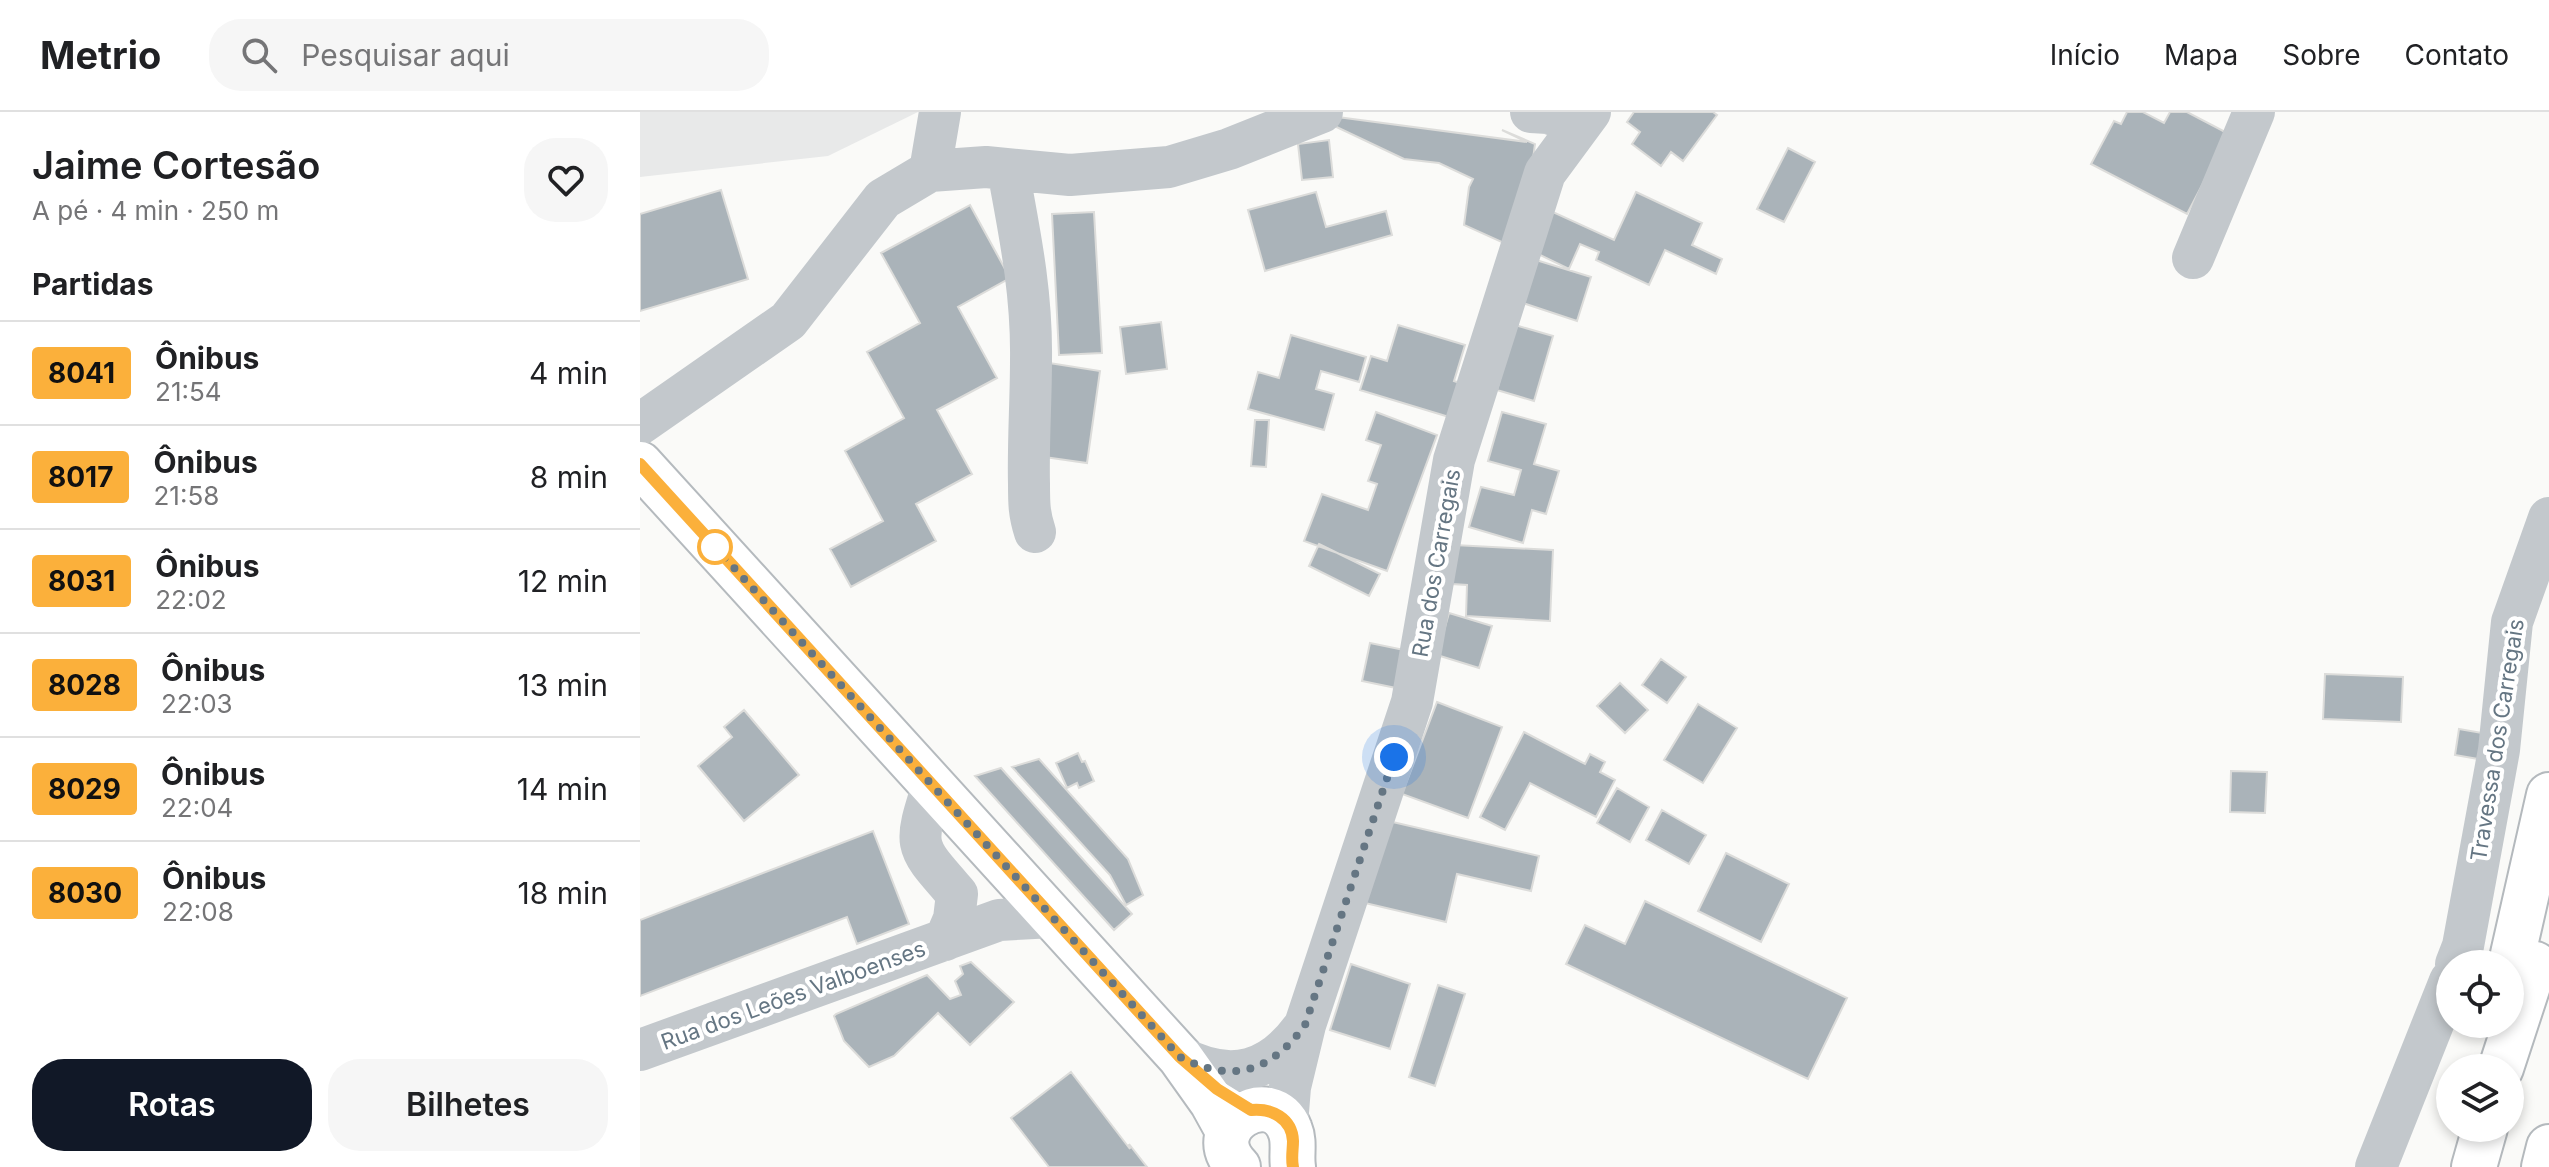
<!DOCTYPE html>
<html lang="pt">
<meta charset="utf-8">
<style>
body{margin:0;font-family:Inter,sans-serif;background:#f6f6f6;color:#202124;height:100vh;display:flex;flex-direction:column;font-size:30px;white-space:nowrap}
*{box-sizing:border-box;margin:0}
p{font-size:26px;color:#757577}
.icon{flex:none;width:44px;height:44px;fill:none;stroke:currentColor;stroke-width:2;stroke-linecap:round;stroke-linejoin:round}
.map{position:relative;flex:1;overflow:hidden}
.details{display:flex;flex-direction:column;background:#fff;width:640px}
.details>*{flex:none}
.badge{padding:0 16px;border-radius:6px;font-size:28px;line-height:52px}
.tools{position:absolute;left:1796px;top:838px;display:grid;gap:16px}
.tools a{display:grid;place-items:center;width:88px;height:88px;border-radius:50%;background:#fff;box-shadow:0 4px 12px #0003;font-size:40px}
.you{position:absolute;width:40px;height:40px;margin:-20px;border:6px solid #fff;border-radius:50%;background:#1a73e8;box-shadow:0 0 0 12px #1a73e833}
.map>.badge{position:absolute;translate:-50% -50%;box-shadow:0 0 0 4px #fff}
h2{padding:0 32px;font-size:30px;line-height:72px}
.round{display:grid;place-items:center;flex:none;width:84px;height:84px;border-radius:32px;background:#f6f6f6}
.summary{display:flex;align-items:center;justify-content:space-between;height:136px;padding:0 32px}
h1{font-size:38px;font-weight:600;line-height:60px}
.button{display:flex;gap:16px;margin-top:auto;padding:16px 32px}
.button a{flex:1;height:92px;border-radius:32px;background:#111827;color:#fff;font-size:32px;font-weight:600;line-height:92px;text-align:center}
.button a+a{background:#f6f6f6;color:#202124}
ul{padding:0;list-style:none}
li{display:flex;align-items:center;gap:24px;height:104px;padding:0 32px;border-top:2px solid #e0e0e0}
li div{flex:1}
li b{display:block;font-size:30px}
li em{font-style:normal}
li .badge{min-width:88px;font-weight:700;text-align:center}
header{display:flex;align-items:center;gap:48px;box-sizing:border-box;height:112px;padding:0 40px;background:#fff;border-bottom:2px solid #e0e0e0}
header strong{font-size:38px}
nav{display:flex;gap:44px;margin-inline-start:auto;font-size:28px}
.search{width:560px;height:72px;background:#f6f6f6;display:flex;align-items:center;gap:20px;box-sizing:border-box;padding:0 28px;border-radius:32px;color:#757577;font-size:30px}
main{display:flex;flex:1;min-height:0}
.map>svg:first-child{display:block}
.built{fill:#e8e9e9}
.building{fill:#aab3b9;stroke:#dcdcda;stroke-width:2}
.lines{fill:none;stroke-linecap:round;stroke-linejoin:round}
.major-casing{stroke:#b5babe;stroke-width:48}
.highway-casing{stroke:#b4b9bd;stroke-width:48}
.minor{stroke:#c3c8cc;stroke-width:42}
.major{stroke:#fff;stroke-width:44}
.highway{stroke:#fff;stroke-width:44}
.line-casing{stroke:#fff;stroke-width:18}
.line{stroke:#fbb03b;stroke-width:12}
.walk{stroke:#657683;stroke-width:8;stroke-dasharray:0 14.4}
.stop-dot{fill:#fff;stroke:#fbb03b;stroke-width:4}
.labels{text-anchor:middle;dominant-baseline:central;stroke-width:8;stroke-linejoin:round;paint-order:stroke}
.street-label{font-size:22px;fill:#657683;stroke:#fff}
</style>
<header>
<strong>Metrio</strong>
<div class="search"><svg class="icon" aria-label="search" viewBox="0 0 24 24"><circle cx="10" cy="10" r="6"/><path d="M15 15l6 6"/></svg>Pesquisar aqui</div>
<nav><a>Início</a><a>Mapa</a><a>Sobre</a><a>Contato</a></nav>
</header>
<main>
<section class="details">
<div class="summary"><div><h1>Jaime Cortesão</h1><p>A pé · 4 min · 250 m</p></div><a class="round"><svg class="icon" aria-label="heart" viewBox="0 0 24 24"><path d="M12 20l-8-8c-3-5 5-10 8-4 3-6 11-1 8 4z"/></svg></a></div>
<h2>Partidas</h2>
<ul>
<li><span class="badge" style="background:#fbb03b;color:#111">8041</span><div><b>Ônibus</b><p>21:54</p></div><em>4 min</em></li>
<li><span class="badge" style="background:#fbb03b;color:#111">8017</span><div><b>Ônibus</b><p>21:58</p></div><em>8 min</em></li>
<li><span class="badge" style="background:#fbb03b;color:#111">8031</span><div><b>Ônibus</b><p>22:02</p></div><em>12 min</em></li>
<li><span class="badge" style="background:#fbb03b;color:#111">8028</span><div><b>Ônibus</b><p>22:03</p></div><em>13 min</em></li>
<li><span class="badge" style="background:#fbb03b;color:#111">8029</span><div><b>Ônibus</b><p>22:04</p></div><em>14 min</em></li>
<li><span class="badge" style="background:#fbb03b;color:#111">8030</span><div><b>Ônibus</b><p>22:08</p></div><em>18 min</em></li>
</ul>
<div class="button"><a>Rotas</a><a>Bilhetes</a></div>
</section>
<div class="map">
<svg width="1909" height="1055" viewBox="0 0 1909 1055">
<rect width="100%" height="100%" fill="#fafaf8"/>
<!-- built -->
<path class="built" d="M0 0H278L188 44 0 65Z"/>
<!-- building -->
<path class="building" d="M994 0H1073L1077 3 1043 49 1031 40 1021 54 992 32 1000 20 987 10Z
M1487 0H1503L1524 11 1530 0H1547L1589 22 1547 102 1451 52 1474 9 1481 12Z
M667 1 887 30 862 18 895 32 888 84 866 132 824 113 829 75 833 67 799 51 764 47Z
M689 28 693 65 662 68 658 32Z
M1148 36 1175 50 1144 110 1117 97Z
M81 78 108 167 0 199V102Z
M676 80 686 115 746 99 752 123 625 159 608 98Z
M996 80 1062 111 1052 133 1082 147 1076 162 1025 138 1009 173 956 148 959 140 940 132 929 157 894 140 913 100 974 128Z
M330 93 370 166 318 195 357 266 297 298 332 362 276 392 296 429 211 475 190 437 243 409 205 339 264 306 227 240 280 211 241 141Z
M454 100 462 241 419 243 412 102Z
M896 148 951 165 937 209 883 191Z
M521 210 527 257 486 262 480 215Z
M758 213 825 233 814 269 820 271 809 305 720 278 731 244 747 249Z
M875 213 913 224 894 289 857 278Z
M651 223 726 245 719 270 681 259 676 277 694 282 684 318 608 297 618 260 639 266Z
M403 250 460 259 447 351 390 343Z
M736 300 797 323 747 459 664 429 682 382 728 398 737 372 728 369 741 333 726 328Z
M862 300 906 312 894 352 919 359 906 402 892 398 883 431 829 415 841 375 874 383 881 358 848 349Z
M615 308H629L626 355 611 354Z
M679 432 740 462 729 484 669 454Z
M814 433 913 438 910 509 826 504 827 473 812 472Z
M809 501 852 514 839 556 797 543Z
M730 531 769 539 761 577 722 569Z
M1021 547 1046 565 1027 591 1002 573Z
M1685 562 1763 565 1761 610 1683 607Z
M980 571 1008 598 985 621 957 594Z
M797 590 862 615 828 706 762 682Z
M1058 592 1097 616 1063 671 1024 648Z
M104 598 159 663 104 709 58 654 92 625 84 615Z
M1819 617 1848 622 1844 648 1815 643Z
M884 620 945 652 950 642 965 650 960 660 975 668 956 705 890 671 865 718 840 705Z
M438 641 442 650 445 649 454 669 439 676 437 671 427 676 416 651Z
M399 647 488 747 503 783 486 793 470 763 372 655Z
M361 656 492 802 474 818 335 664Z
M1591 659 1627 660 1625 701 1590 700Z
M977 676 1009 695 990 730 957 711Z
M1022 698 1066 723 1049 752 1006 728Z
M744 708 899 744 891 779 817 762 806 810 725 791Z
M233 719 269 812 217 832 207 805 0 884V808Z
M1086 741 1149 772 1121 830 1058 799Z
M1005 789 1207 886 1168 967 926 852 945 813 985 832Z
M331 850 374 890 330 933 298 901 254 944 229 955 204 929 194 904 196 902 287 863 310 887 321 883 315 869 323 862 320 854Z
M711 852 770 872 750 937 690 918Z
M798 873 825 882 795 974 769 965Z
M431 960 490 1037 489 1032 507 1055H409L371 1006Z"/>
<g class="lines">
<defs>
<path id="major" d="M0 352 540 945 572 990 588 1019
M598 1055C558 1015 632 970 650 1018 655 1030 651 1043 653 1055"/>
<path id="highway" d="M1870 877 1873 842 1909 683
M1861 956 1895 852
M1834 1055 1845 1016
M1904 1055 1909 1035"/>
</defs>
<!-- major casing -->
<use href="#major" class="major-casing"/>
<!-- highway casing -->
<use href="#highway" class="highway-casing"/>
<!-- minor -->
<path class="minor" d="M891 0 908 1 941 12
M368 58C380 123 392 181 391 248 391 289 388 330 389 372 389 391 389 402 395 420
M290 59 300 0
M1553 146 1614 0
M0 312 148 209 243 87 290 59 346 55 430 63 529 55 589 37 682 0
M293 673C273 736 274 733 317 782L314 807 305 828
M1816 852 1823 834 1859 638 1872 510 1909 406
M0 938 359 808 413 805
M540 945C592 972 632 960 665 913
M647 1012 650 975 665 913 772 590 814 348 905 61 950 0
M1736 1055 1810 869"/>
<!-- major -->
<use href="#major" class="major"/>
<!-- highway -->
<use href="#highway" class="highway"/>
</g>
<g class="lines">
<defs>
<path id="line" d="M0 352 540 945 577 977 611 998C631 996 652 1006 653 1029 653 1038 651 1046 653 1055"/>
</defs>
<!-- line casing -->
<use href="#line" class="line-casing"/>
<!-- line -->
<use href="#line" class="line"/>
<!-- walk -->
<path class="walk" d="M75 435 540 945C592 972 631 960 665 913L754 645"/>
</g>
<!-- markers -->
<circle class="stop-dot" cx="75" cy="435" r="16"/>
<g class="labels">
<!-- street labels -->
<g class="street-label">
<text transform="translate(796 451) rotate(-80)">Rua dos Carregais</text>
<text transform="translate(1857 628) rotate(-81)">Travessa dos Carregais</text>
<text transform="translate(153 883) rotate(-20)">Rua dos Leões Valboenses</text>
</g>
</g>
</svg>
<div class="tools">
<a><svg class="icon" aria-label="locate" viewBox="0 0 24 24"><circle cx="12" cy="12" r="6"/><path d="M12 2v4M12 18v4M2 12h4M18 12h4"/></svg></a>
<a><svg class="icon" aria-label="layers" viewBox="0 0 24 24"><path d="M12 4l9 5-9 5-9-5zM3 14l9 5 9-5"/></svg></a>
</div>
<div class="you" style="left:754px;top:645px"></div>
</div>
</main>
